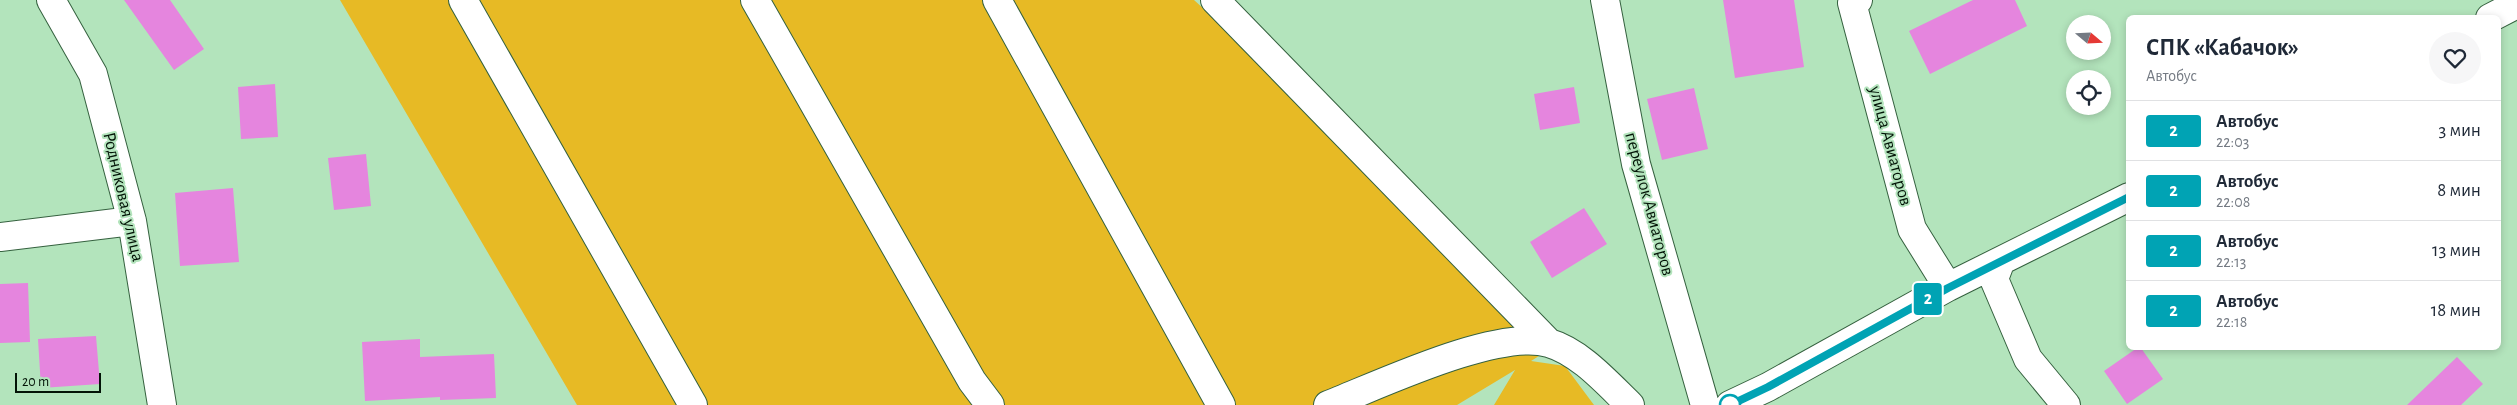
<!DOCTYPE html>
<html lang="ru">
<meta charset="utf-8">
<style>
body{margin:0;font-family:"Alegreya Sans",sans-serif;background:#f6f6f7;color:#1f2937;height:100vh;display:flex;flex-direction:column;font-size:19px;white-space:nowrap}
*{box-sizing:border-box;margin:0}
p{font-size:16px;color:#747a83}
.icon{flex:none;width:28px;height:28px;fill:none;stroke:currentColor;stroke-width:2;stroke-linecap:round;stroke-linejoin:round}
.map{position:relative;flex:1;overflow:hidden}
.sheet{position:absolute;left:2126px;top:15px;width:375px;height:335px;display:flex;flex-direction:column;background:#fff;border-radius:8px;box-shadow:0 2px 8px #0003}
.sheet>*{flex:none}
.badge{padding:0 10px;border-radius:4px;font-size:18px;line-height:32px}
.needle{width:32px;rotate:109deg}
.tools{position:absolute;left:2066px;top:15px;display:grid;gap:10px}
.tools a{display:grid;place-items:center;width:45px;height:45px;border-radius:50%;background:#fff;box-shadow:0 2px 8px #0003;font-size:25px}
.scale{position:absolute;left:15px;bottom:12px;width:86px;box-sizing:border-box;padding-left:5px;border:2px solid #031407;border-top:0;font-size:14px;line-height:18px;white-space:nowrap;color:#031407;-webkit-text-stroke:4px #b3e4bc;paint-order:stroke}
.map>.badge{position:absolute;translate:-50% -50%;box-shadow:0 0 0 2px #fff}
.round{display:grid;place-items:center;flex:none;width:52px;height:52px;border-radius:26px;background:#f6f6f7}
.summary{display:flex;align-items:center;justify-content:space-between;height:85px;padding:0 20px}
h1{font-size:24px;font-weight:600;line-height:38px}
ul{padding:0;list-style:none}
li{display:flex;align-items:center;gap:15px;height:60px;padding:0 20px;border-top:1px solid #e0e1e3}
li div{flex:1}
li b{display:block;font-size:19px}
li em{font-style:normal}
li .badge{min-width:55px;font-weight:700;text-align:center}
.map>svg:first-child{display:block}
.green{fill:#e7ba25}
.building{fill:#e585de}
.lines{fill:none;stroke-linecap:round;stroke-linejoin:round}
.minor-casing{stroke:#35613f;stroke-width:30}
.minor{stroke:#fff;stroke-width:28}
.line-casing{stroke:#fff;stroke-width:11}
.line{stroke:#00a3b4;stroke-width:8}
.stop-dot{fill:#fff;stroke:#00a3b4;stroke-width:2.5}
.labels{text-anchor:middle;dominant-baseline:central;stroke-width:4;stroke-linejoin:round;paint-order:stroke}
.street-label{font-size:18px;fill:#031407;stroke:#b3e4bc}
</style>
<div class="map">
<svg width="2517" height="405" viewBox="0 0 2517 405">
<rect width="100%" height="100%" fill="#b3e4bc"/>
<!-- green -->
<path class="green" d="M340 0H1194L1566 339 1531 361 1565 366 1594 405H1494L1515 370 1457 405H577Z"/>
<!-- building -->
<path class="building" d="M124 0H170L204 49 174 70Z
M1723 0H1794L1804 67 1735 78Z
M1973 0H2015L2027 26 1930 74 1909 31Z
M275 84 278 137 241 139 238 87Z
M1574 87 1580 123 1540 130 1534 94Z
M1694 88 1708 149 1662 160 1647 99Z
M366 154 371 206 334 210 328 158Z
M233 188 239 262 180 266 175 193Z
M1584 208 1607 244 1552 278 1530 242Z
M28 283 30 342 0 343V284Z
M96 336 100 384 41 388 38 339Z
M420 339V357L494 354 496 398 440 400V397L365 401 362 342Z
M2137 348H2141L2163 379 2127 404 2104 371Z
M2457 357 2483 384 2461 405H2407Z"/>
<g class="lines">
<defs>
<path id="minor" d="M51 0 93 74 132 221 162 405
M463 0 693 405
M755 0 972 381 990 405
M997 0 1221 405
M1215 0 1549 343
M1605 0 1636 164 1705 405
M1858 0 1852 3 1912 229 1948 287
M2490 18 2517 4
M0 237 132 221
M2000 263 1994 279 2028 359 2066 405
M1328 405C1379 385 1498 328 1549 343 1580 352 1607 383 1630 405
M1730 405 1768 387 1948 287 2129 197"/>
</defs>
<!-- minor casing -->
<use href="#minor" class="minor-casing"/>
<!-- minor -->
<use href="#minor" class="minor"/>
</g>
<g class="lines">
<defs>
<path id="line" d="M1730 405 1768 387 1948 288 2129 197"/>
</defs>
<!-- line casing -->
<use href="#line" class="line-casing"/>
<!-- line -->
<use href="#line" class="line"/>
</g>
<!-- markers -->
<circle class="stop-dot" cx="1730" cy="405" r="10"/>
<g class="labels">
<!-- street labels -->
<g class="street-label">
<text transform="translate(1890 146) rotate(75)">улица Авиаторов</text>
<text transform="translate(123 197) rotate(77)">Родниковая улица</text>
<text transform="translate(1649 204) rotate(75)">переулок Авиаторов</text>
</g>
</g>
</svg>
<div class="tools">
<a><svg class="needle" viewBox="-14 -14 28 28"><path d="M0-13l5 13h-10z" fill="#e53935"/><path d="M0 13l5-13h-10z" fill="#747a83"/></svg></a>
<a><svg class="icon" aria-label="locate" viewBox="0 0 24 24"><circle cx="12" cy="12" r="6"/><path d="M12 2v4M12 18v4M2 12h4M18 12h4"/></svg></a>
</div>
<div class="scale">20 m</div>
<b class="badge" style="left:1928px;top:299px;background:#00a3b4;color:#fff">2</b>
<section class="sheet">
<div class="summary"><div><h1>СПК «Кабачок»</h1><p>Автобус</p></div><a class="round"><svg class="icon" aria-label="heart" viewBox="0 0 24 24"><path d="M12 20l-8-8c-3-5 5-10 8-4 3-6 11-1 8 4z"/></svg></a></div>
<ul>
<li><span class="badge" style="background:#00a3b4;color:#fff">2</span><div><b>Автобус</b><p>22:03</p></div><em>3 мин</em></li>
<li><span class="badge" style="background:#00a3b4;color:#fff">2</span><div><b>Автобус</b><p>22:08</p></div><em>8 мин</em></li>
<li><span class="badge" style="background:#00a3b4;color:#fff">2</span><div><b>Автобус</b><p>22:13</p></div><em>13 мин</em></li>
<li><span class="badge" style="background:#00a3b4;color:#fff">2</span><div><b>Автобус</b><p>22:18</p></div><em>18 мин</em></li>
</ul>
</section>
</div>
